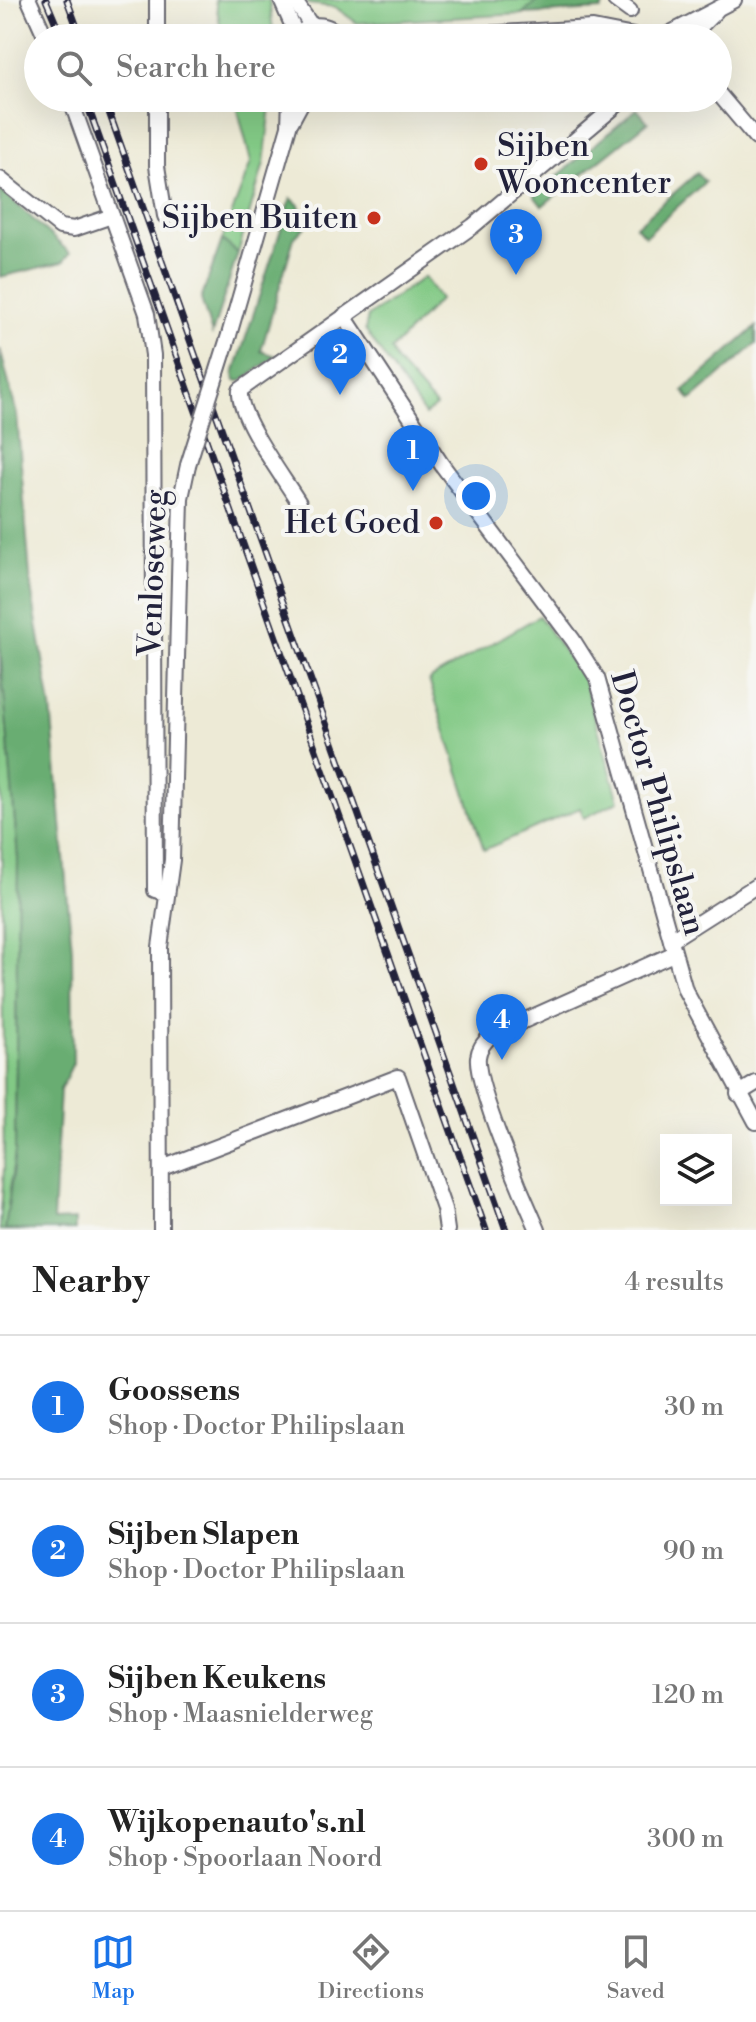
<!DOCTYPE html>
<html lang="en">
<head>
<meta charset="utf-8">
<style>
	body { margin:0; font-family:"Libre Bodoni",serif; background:#f6f6f6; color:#222 }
	.controls { position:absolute; right:24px; bottom:24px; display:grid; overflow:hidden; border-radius:0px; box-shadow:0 8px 32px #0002 }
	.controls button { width:72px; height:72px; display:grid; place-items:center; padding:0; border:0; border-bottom:2px solid #e0e0e0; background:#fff; color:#222; font:40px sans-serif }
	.you { position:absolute; left:476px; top:496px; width:28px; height:28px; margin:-20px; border:6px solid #fff; border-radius:50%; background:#1a73e8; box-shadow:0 0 0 12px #1a73e833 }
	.badge { display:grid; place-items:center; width:52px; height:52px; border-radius:50%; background:#1a73e8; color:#fff; font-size:26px; font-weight:700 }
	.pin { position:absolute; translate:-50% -66px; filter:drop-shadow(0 2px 4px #0008) }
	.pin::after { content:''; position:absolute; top:42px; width:28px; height:24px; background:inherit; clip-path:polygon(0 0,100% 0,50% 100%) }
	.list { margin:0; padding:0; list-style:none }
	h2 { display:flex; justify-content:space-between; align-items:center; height:104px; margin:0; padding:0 32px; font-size:34px }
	h2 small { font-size:26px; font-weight:400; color:#767676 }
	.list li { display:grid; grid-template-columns:52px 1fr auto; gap:24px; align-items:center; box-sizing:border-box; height:144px; padding:0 32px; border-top:2px solid #e0e0e0 }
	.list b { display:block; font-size:30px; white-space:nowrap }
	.list p { margin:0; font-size:26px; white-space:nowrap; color:#767676 }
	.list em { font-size:26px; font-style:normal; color:#767676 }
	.icon { flex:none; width:44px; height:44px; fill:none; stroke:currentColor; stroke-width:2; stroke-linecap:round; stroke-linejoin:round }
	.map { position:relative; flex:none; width:756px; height:1230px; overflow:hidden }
	.search { position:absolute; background:#fff; box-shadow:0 8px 32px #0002; left:24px; right:24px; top:24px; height:88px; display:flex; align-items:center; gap:20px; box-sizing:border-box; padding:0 28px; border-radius:44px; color:#767676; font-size:30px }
	.sheet { height:680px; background:#fff }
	nav { display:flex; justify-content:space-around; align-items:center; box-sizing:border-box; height:112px; border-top:2px solid #e0e0e0; background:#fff; font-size:22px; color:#767676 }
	nav a { display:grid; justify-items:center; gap:4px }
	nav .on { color:#1a73e8 }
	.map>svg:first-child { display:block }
</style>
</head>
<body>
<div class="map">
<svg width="756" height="1230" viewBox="0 0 756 1230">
	<rect width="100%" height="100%" fill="#f6f6f2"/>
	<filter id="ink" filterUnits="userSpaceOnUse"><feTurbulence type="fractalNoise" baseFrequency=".0125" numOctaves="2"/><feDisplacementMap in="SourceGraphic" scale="16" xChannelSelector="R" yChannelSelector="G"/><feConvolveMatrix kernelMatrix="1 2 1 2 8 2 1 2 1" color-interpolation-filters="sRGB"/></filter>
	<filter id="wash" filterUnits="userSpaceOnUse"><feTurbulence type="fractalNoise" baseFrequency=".006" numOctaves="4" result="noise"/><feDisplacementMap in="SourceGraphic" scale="32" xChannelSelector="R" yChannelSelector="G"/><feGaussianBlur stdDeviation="1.8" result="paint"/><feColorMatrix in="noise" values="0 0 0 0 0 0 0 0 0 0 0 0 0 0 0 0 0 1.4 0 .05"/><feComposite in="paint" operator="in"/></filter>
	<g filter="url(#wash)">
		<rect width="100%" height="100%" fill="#edead6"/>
		<g fill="#82c985" stroke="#527660" stroke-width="2">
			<polygon points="215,0 269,0 274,38 223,38"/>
			<polygon points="306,0 538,0 522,14 357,23 335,7 309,4"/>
			<polygon points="235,98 272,98 264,163 238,253 222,240 251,162"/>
			<polygon points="424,277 440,299 391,350 396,361 436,406 425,415 365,330 368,316"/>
			<polygon points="539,616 584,680 619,801 584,818 580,808 484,850 429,680"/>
			<polygon points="0,646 18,858 15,1152 5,1230 0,1230 4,1168"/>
		</g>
		<g fill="#69ad72" stroke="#466856" stroke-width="2">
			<polygon points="538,0 602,0 604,5 601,10 522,14"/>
			<polygon points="637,109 648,122 542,206 534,196"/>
			<polygon points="697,173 705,182 645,236 636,226"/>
			<polygon points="0,189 70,253 63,262 0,277"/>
			<polygon points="291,198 299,205 306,226 294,238 261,351 276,356 242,381 235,381 234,374"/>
			<polygon points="222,240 238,253 212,334 201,299"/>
			<polygon points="756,327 756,344 691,400 683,391"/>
			<polygon points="0,349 17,415 31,588 51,707 72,949 73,1063 60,1090 53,1221 75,1220 75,1230 5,1230 15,1152 18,858 0,646"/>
		</g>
	</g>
	<g filter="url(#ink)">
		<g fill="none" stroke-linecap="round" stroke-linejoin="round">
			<g stroke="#696871" stroke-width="18">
				<g id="minor">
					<polyline points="29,0 46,38"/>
					<polyline points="157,0 157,38"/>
					<polyline points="281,0 297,36"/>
					<polyline points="294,0 311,25"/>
					<polyline points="615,0 630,11"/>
					<path d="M296,38C308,21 328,21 341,38"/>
					<polyline points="366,38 386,38"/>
					<polyline points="406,38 593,28 644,38"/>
					<polyline points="661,38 734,0"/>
					<polyline points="689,38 716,11"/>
					<polyline points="718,93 756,138"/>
					<polyline points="70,98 147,314 153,355 155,890 166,893"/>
					<polyline points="157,98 157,166 165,216"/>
					<polyline points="291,122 304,98"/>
					<polyline points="0,179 60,227 74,229 112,216"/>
					<polyline points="344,316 442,465 573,640 597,678 685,990 756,1122"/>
					<polyline points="229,335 289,126 290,98"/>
					<path d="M299,503C284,478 237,416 240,390L473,226L625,98"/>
					<polyline points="671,940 756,886"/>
					<polyline points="738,1094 756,1083"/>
					<polyline points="162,1168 398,1077 444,1209 447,1230"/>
					<polyline points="161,1230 160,947 172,860 181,498 188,465"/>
					<path d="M538,1230C524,1199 475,1085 478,1057C479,1048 484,1043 490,1036L673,954"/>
				</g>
			</g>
			<use href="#minor" stroke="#fff" stroke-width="14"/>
			<g stroke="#22223b" stroke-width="7">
				<g id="rail">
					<polyline points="46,0 62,38"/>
					<polyline points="67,0 81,38"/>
					<polyline points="85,98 486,1230"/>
					<polyline points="104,98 506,1230"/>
				</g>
			</g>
			<use href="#rail" stroke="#f6f6f2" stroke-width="4" stroke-dasharray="12" stroke-linecap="butt"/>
			<g stroke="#696871" stroke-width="18" stroke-linecap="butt">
				<polyline id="minor-bridge" points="188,465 229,335"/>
			</g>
			<use href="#minor-bridge" stroke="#fff" stroke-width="14"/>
		</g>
	</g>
	<g fill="#c8321e" stroke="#f6f6f2" stroke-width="3">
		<circle cx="481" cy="164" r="8"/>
		<circle cx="374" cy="218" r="8"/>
		<circle cx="436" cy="523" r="8"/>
	</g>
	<g text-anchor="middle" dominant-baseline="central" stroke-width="8" stroke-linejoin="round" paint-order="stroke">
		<g font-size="32" fill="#22223b" stroke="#f6f6f2" text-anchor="end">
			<text x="497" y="146" text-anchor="start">Sijben<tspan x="497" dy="37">Wooncenter</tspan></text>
			<text x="358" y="218">Sijben Buiten</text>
			<text x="420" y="523">Het Goed</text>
		</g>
		<g font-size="32" fill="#22223b" stroke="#f6f6f2">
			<text transform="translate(153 573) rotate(-88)">Venloseweg</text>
			<text transform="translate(658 803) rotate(74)">Doctor Philipslaan</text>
		</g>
	</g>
</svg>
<div class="controls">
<button><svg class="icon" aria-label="layers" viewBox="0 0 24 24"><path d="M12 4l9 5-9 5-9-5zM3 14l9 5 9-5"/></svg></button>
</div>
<div class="you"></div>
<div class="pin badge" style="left:413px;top:491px">1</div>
<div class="pin badge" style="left:340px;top:395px">2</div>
<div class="pin badge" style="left:516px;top:275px">3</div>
<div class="pin badge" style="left:502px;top:1060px">4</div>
<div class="search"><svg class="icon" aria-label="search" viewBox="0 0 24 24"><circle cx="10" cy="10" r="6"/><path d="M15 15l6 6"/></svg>Search here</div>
</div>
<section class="sheet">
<h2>Nearby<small>4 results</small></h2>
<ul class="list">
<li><span class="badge">1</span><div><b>Goossens</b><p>Shop · Doctor Philipslaan</p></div><em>30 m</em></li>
<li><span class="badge">2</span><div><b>Sijben Slapen</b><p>Shop · Doctor Philipslaan</p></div><em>90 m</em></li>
<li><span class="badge">3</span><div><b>Sijben Keukens</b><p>Shop · Maasnielderweg</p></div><em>120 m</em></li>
<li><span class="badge">4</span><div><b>Wijkopenauto's.nl</b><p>Shop · Spoorlaan Noord</p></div><em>300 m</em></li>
</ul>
</section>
<nav>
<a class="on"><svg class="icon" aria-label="map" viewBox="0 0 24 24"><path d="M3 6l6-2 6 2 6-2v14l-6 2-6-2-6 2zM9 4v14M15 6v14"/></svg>Map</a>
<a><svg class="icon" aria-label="directions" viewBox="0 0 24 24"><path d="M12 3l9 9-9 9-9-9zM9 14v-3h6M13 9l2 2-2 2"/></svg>Directions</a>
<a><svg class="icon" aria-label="saved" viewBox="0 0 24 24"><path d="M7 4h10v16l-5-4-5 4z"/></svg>Saved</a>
</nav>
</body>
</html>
